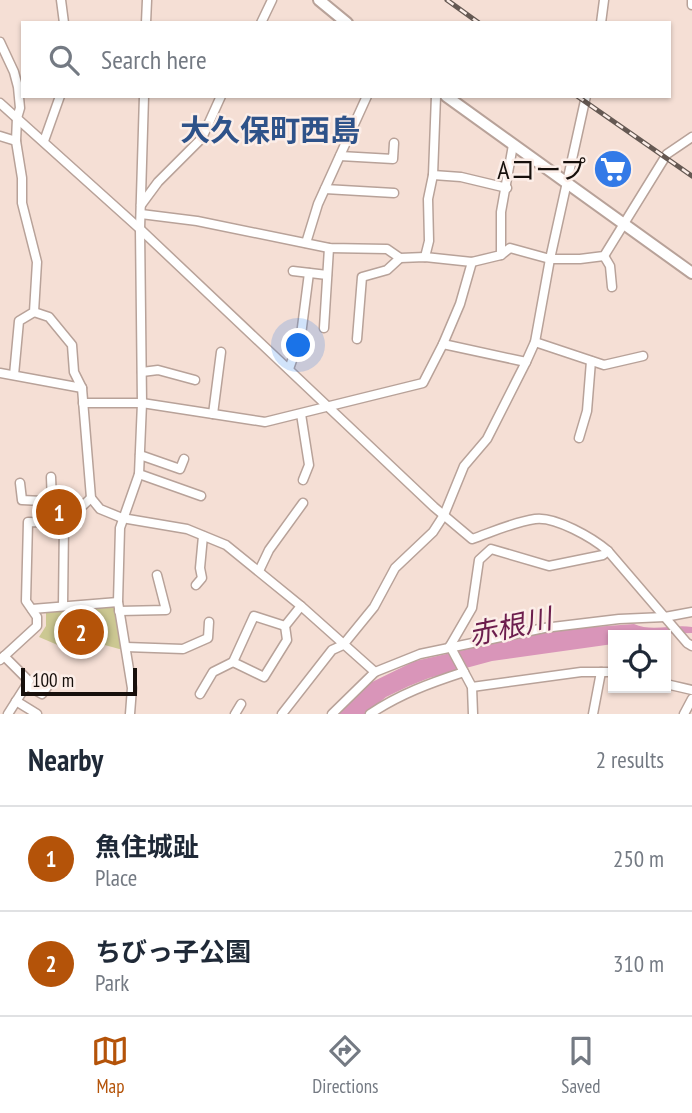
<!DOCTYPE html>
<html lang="en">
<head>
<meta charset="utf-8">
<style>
	body { margin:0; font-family:"PT Sans Narrow","Noto Sans JP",sans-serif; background:#f6f6f7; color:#1f2937 }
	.controls { position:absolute; right:21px; bottom:21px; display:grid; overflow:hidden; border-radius:0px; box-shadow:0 2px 5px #0004 }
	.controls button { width:63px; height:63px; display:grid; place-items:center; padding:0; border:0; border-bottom:2px solid #e0e1e3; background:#fff; color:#1f2937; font:35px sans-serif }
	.scale { position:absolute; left:21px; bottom:18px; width:116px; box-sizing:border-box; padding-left:7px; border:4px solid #17100c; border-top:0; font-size:19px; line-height:24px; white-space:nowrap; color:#17100c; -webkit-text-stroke:5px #fceee8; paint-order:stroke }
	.you { position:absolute; left:299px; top:346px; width:24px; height:24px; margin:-18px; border:5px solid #fff; border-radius:50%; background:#1a73e8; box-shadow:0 0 0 10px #1a73e833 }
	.badge { display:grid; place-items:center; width:46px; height:46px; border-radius:50%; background:#b45309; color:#fff; font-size:23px; font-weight:700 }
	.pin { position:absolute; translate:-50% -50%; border:4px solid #fff; box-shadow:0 2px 7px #0006 }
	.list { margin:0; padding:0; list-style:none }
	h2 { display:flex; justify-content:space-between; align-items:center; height:91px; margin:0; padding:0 28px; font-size:30px }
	h2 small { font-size:23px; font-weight:400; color:#747a83 }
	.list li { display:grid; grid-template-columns:46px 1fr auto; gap:21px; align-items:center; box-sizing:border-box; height:105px; padding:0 28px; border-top:2px solid #e0e1e3 }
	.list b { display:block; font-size:26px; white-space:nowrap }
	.list p { margin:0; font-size:23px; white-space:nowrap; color:#747a83 }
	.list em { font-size:23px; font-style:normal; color:#747a83 }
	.icon { flex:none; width:38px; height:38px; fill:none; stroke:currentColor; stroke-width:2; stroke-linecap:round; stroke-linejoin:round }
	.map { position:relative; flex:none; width:692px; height:714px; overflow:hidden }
	.search { position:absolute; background:#fff; box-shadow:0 2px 5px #0004; left:21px; right:21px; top:21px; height:77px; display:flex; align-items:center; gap:18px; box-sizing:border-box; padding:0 24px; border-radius:0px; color:#747a83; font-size:26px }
	.sheet { height:301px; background:#fff }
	nav { display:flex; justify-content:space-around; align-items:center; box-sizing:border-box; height:98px; border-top:2px solid #e0e1e3; background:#fff; font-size:19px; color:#747a83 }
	nav a { display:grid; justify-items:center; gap:4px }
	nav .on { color:#b45309 }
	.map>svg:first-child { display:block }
</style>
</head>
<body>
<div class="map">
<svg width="692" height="714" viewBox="0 0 692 714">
	<rect width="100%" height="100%" fill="#f5dfd5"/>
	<polygon fill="#ccc892" points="116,605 123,650 101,644 67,649 39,637 46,626 46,611"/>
	<path fill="#d995b9" d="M634,624C651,632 674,624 692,627V633L613,635V644L492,661L429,678L409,686L386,697L365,714H336L352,697L372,682L415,661L553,630Z"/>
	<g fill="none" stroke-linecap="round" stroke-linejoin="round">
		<g stroke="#b8a299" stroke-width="11">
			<g id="street">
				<polyline points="61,0 64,23"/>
				<polyline points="692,0 692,5"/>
				<polyline points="146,23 147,0"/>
				<polyline points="261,23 272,0"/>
				<polyline points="601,23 604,0"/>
				<polyline points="0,42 14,72 18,87 20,108 17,118 16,141 22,178 22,203 37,262 34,312 19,321 14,375"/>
				<path d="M0,103L140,229L434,507L472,539C492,532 514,522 535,519C555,516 593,538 608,551L687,643L692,646"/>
				<polyline points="0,136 16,141"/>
				<polyline points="44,141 60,96"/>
				<polyline points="340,156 393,159 394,143"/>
				<polyline points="433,175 461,177 507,188"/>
				<polyline points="325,189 394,193"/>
				<polyline points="141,205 158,182 202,138 221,96"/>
				<polyline points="141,214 197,221 329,248 387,249 400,258 425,257 472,262 501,255 510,248 550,259 580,259 604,256 667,154 692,137"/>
				<polyline points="306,243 318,204 367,96"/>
				<polyline points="501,255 501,212 513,145"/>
				<polyline points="604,256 610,266 612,287"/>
				<polyline points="425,257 429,241 428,199 433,175 436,96"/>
				<polyline points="293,271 327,275"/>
				<polyline points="34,312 49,317 72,345 74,372 82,388"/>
				<polyline points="324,328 329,248"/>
				<polyline points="357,339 362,277 387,270 400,258"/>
				<polyline points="535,342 604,365 643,356"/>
				<polyline points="443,344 460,304 472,262"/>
				<polyline points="289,369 301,335 309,273"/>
				<polyline points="142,372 158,370 195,380"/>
				<polyline points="0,373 82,388 91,498 100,509 122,518 187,529 226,545 301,606 375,672 420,654 544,628 619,619 665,617 692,612"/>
				<polyline points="83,403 142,403 265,422 423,383 443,344 526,362"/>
				<polyline points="213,414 221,352"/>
				<polyline points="301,414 309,465 303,480"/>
				<polyline points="579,438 587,411 591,361"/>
				<polyline points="140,455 180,469 184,459"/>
				<polyline points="139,474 201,496"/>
				<polyline points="51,477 52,502"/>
				<polyline points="20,483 22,500 63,502 74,512"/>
				<polyline points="259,571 269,550 303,503"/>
				<polyline points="196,585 202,578 200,568 203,536"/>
				<polyline points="63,605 64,523"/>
				<polyline points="32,609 118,602"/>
				<polyline points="119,611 166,610 157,575"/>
				<polyline points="450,646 472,608 479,560 491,549 549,566 603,555 608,551"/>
				<polyline points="450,646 472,687 473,714"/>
				<polyline points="126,647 183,649 208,638 209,622"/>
				<polyline points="4,656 29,681 8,714"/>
				<polyline points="0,660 37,626 37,617 26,601 28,522 64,523 91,498"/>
				<polyline points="233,662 254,616 285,626"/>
				<polyline points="666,684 692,690"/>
				<polyline points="26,685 42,694 53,679"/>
				<polyline points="472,687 581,672 613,672"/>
				<polyline points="200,694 213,672 233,662 264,677 287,640 285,626 301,606"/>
				<polyline points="16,701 37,714"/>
				<polyline points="130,714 132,688 118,602 120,528 139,474 142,403 140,229 144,96"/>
				<polyline points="235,714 241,704"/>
				<polyline points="282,714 332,650 343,645 374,607 395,568 433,532 444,515 464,466 487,439 526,362 535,342 550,259 586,96"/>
				<polyline points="332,714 375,672"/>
				<path d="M370,714C400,694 430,683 464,672"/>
				<polyline points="593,714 601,672"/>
				<polyline points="684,714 692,699"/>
			</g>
		</g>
		<g stroke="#b8a299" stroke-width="14">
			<g id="secondary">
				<polyline points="319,0 347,23"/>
				<polyline points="446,96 692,273"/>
			</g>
		</g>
		<use href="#street" stroke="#fff" stroke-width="8"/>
		<use href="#secondary" stroke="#fff" stroke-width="10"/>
		<g stroke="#655953" stroke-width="5">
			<g id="rail">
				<polyline points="447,0 479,23"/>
				<polyline points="577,96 692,176"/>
			</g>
		</g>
		<use href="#rail" stroke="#fceee8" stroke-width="2.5" stroke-dasharray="8" stroke-linecap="butt"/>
	</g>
	<defs>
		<g id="supermarket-disc" transform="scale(2.0125)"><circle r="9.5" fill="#337ae7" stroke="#fceee8"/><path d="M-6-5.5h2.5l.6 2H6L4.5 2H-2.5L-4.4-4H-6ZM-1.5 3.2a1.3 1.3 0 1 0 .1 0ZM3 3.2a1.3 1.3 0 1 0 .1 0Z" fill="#fff"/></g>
	</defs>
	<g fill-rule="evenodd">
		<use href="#supermarket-disc" x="613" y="169"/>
	</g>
	<g text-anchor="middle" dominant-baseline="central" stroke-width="5" stroke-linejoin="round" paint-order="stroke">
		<g font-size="26" fill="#17100c" stroke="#fceee8" text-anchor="end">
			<text x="586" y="169">Aコープ</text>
		</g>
		<g font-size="28" font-style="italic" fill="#6c1d4d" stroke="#fceee8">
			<text transform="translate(510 626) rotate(-12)">赤根川</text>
		</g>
		<g font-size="30" font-weight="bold" fill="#2e5289" stroke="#fceee8">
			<text x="270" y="129">大久保町西島</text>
		</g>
	</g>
</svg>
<div class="controls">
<button><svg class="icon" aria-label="locate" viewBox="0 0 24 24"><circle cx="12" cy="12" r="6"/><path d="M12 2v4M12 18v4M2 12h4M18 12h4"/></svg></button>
</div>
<div class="scale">100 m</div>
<div class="you"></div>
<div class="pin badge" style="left:59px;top:512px">1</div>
<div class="pin badge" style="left:81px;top:632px">2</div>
<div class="search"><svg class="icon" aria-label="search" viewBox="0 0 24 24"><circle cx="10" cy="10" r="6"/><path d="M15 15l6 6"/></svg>Search here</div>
</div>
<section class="sheet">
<h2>Nearby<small>2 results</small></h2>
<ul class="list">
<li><span class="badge">1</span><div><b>魚住城趾</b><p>Place</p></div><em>250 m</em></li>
<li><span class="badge">2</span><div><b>ちびっ子公園</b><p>Park</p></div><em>310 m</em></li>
</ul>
</section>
<nav>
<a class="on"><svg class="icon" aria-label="map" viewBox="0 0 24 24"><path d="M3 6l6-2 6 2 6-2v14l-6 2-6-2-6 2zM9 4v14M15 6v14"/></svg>Map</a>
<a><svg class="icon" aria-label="directions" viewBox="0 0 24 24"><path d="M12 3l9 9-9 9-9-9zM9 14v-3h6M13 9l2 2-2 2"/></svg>Directions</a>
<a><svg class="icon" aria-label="saved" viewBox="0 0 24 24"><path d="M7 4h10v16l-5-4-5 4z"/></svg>Saved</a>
</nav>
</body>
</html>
